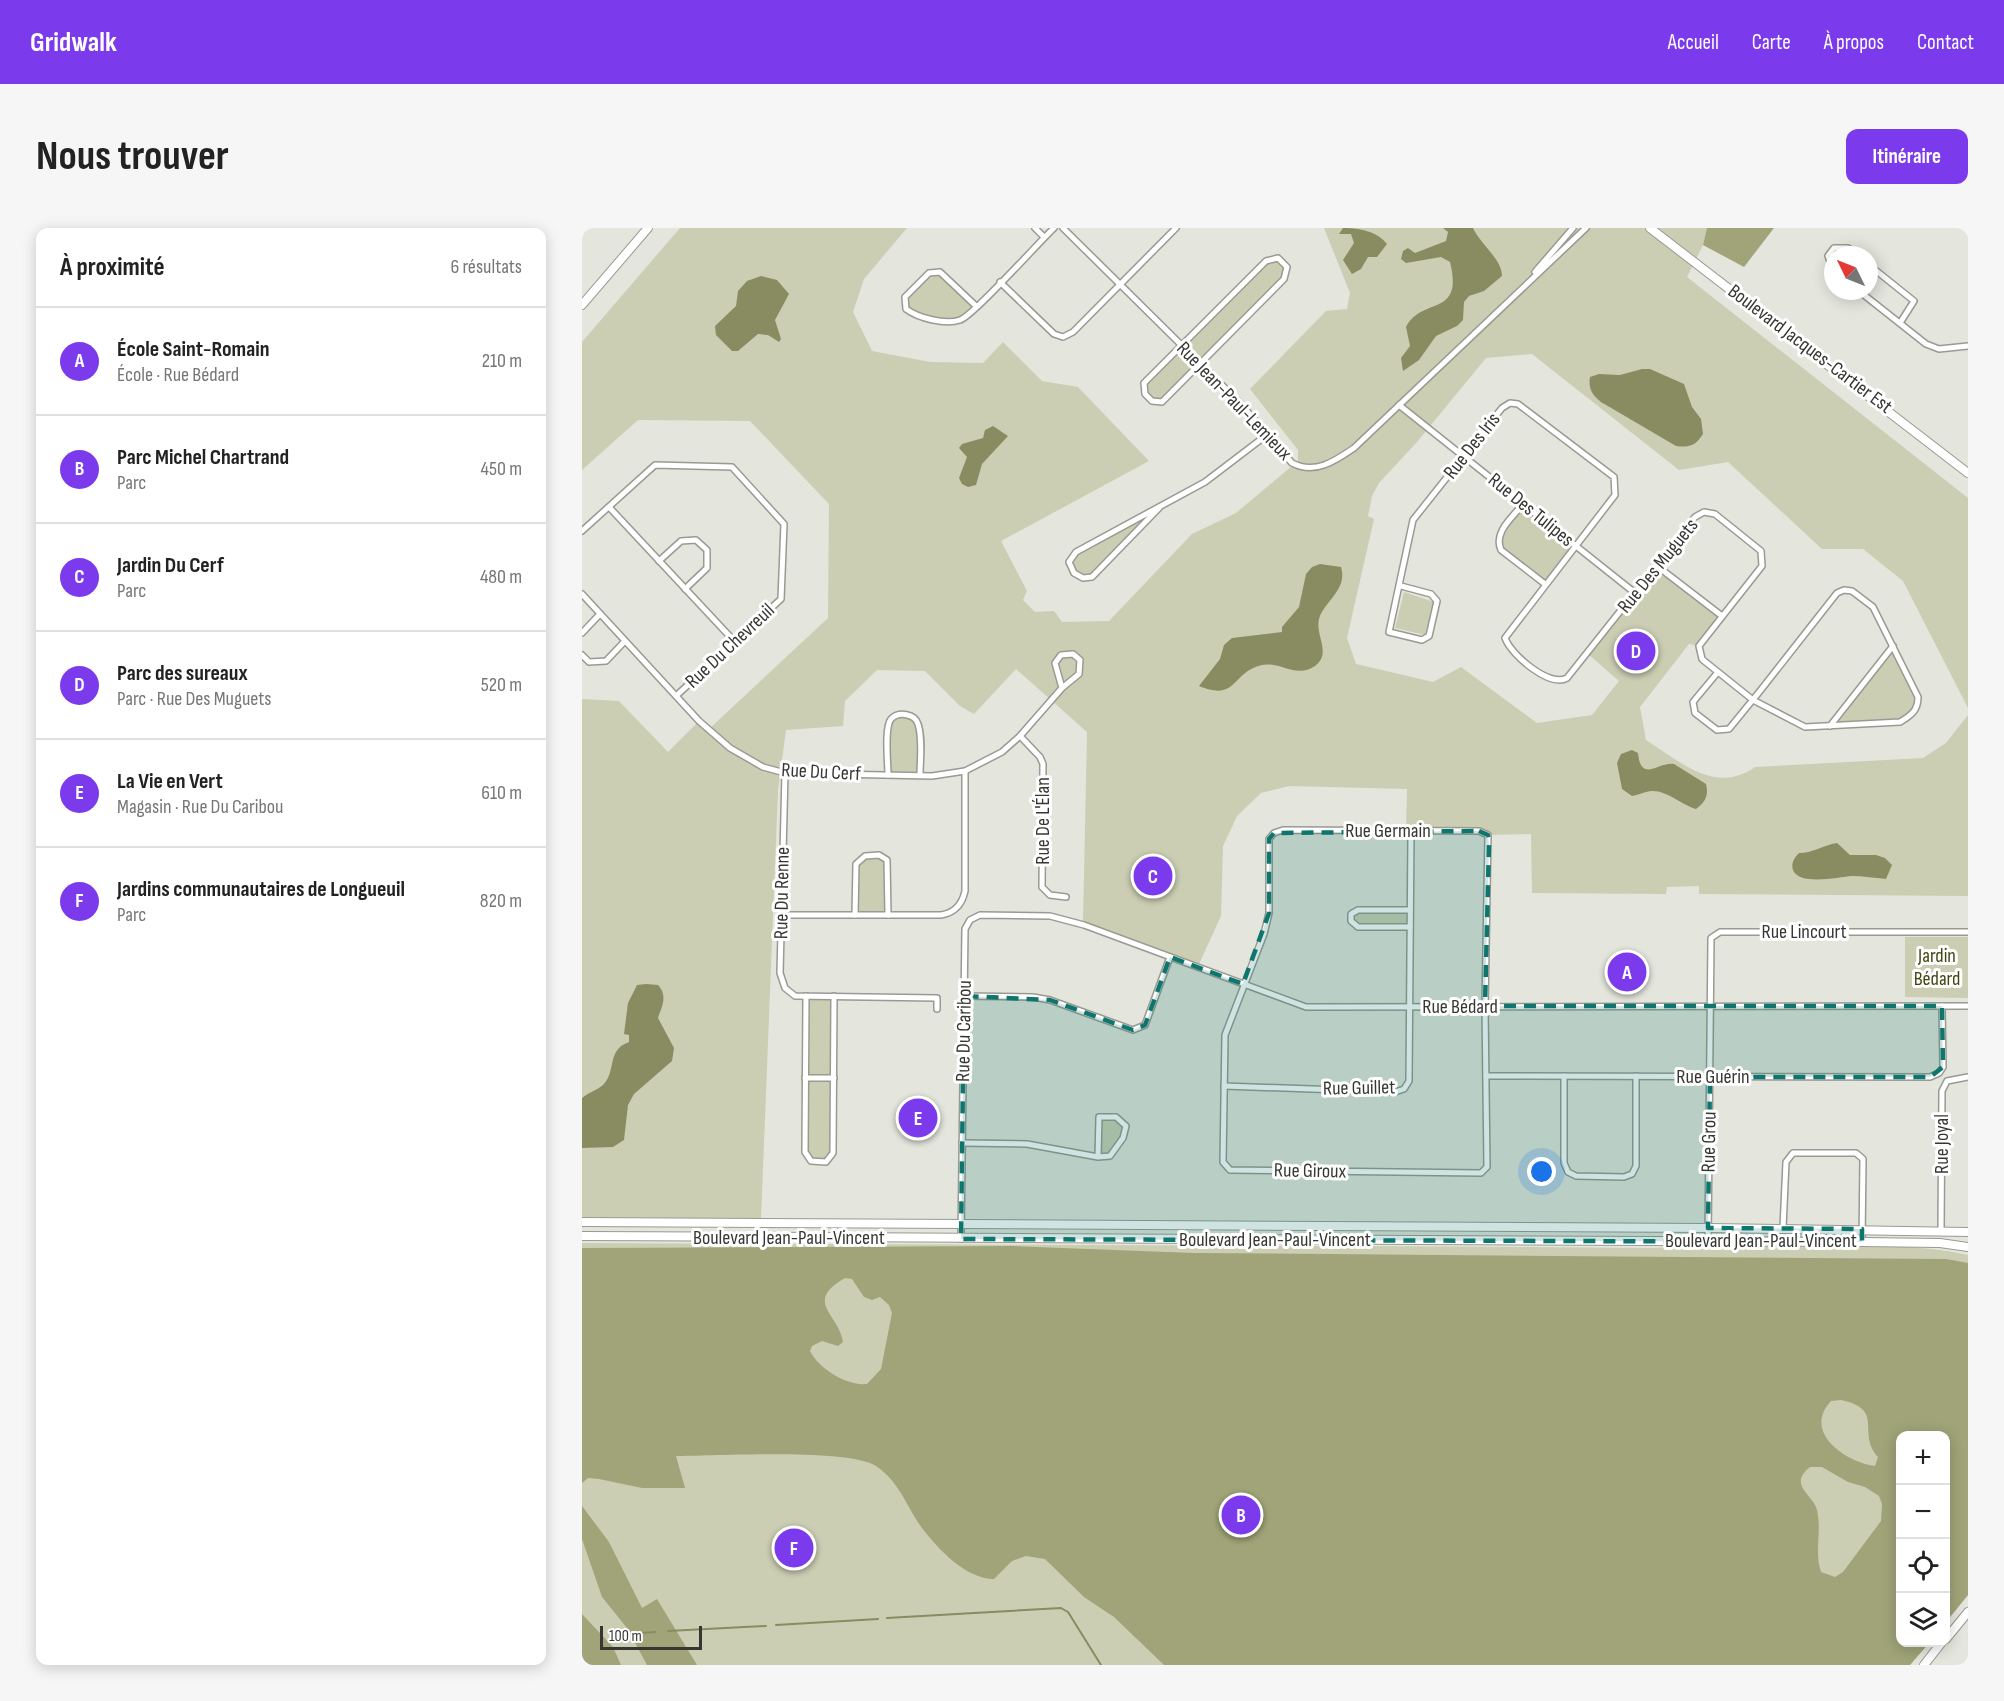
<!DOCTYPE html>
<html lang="fr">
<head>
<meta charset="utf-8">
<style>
	body { margin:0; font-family:"Sofia Sans Condensed",sans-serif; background:#f6f6f6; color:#222 }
	.controls { position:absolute; right:18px; bottom:18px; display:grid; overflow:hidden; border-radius:12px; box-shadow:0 3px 15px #0003 }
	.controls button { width:54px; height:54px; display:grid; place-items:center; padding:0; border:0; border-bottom:2px solid #e0e0e0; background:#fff; color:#222; font:30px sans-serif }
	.compass { position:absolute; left:1242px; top:18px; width:54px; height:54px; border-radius:50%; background:#fff; box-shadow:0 3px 15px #0003; rotate:313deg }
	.scale { position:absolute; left:18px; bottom:15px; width:102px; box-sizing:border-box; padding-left:6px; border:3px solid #363633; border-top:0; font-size:16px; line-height:21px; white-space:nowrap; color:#363633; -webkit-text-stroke:4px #fff; paint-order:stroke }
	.you { position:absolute; left:960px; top:944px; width:21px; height:21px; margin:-15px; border:4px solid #fff; border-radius:50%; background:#1a73e8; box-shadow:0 0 0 9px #1a73e833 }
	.badge { display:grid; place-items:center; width:39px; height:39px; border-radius:50%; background:#7c3aed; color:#fff; font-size:20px; font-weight:700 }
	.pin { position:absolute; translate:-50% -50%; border:3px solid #fff; box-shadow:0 2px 6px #0006 }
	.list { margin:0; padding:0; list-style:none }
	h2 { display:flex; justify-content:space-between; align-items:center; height:78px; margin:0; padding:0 24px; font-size:26px }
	h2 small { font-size:20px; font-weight:400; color:#767676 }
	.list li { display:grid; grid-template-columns:39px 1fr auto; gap:18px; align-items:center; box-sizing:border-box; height:108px; padding:0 24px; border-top:2px solid #e0e0e0 }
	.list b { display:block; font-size:22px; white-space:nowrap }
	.list p { margin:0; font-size:20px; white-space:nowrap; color:#767676 }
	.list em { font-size:20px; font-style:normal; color:#767676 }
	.icon { flex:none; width:33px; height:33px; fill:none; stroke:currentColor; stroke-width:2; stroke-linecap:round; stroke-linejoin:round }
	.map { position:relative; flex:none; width:1386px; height:1437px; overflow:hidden; border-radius:12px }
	header { display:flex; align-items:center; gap:36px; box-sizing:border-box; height:84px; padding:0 30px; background:#7c3aed; color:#fff }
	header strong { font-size:28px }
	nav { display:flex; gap:33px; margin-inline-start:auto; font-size:21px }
	.intro { display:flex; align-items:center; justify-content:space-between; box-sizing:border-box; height:144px; padding:0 36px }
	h1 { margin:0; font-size:42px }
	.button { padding:15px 27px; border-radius:12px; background:#7c3aed; color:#fff; font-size:21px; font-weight:700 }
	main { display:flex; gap:36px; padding:0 36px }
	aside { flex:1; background:#fff; border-radius:12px; box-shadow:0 3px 15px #0003 }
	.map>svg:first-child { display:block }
</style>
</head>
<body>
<header>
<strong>Gridwalk</strong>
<nav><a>Accueil</a><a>Carte</a><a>À propos</a><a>Contact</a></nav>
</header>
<div class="intro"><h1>Nous trouver</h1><a class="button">Itinéraire</a></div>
<main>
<aside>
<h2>À proximité<small>6 résultats</small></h2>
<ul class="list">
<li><span class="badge">A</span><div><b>École Saint-Romain</b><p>École · Rue Bédard</p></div><em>210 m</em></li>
<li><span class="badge">B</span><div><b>Parc Michel Chartrand</b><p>Parc</p></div><em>450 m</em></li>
<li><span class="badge">C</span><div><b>Jardin Du Cerf</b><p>Parc</p></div><em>480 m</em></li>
<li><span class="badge">D</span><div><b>Parc des sureaux</b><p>Parc · Rue Des Muguets</p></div><em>520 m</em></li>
<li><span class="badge">E</span><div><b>La Vie en Vert</b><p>Magasin · Rue Du Caribou</p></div><em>610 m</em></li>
<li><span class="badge">F</span><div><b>Jardins communautaires de Longueuil</b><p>Parc</p></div><em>820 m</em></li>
</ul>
</aside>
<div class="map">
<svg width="1386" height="1437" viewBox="0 0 1386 1437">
	<rect width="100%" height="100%" fill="#e4e5dc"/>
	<g fill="#cbceb3">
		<path d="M98,0H325L282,51L271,84L290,123L348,134L401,135L421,114L460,153L496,159L567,233L419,313L445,363L441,372L453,384L472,383L480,394L527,393L610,306L654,285L716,233V222L668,161L744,83L765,81L768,65L742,0H1125L1121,17L1105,49L1386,270V480L1321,353L1281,321H1240L1146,234L1097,242L950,126L904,130L835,214L797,255L790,268L786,288L792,291L765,410L774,436L851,454L879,439L955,495L1010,487L1037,453L1005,425L1075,338L1140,388L1117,418L1107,416L1058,479L1064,512C1099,534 1133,567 1173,539L1341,530L1364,515L1386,487V668L1117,666V658L1085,659L1084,666L950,665L949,606L906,607L897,603H824L825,561L707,558L679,565L655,588L641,618L639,688L617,736L501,694L505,504L434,441L392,486L378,478L343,443L295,442L263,473L261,498L204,502L196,562L179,991L0,989V471L37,473L86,524L117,493L127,501L246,390L247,276L168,193L56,192L0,242V114Z"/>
		<polygon points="696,30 705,39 702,51 580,174 570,173 563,166 562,155 684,33"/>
		<path d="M358,44L394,78C390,82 385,89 380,92C368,98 334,88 324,81L323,69L347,45Z"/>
		<polygon points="941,276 993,317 963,356 919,322 916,307"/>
		<polygon points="577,280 510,349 501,350 492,345 487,334 494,324"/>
		<polygon points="822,364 852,374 843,407 813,400"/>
		<polygon points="1311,418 1336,469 1336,479 1318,494 1248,498"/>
		<path d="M316,487L335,493L338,547H306C306,528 299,498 316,487Z"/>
		<polygon points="297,627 305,632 306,687 273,687 274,636 283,628"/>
		<polygon points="776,682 828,682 828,699 776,699 769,693 769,686"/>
		<polygon points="1323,709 1386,709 1386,770 1323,769"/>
		<polygon points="224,768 252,768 251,925 244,934 229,933 223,924"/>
		<polygon points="517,889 534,889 544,898 541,910 528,928 516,929"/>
		<path d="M0,1015C357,1017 714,1017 1071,1020C1125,1016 1178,1018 1231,1018C1282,1018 1336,1016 1386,1027V1367L1364,1394V1208H1318V1414L1347,1415L1328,1437H0Z"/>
	</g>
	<g fill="#a0a478" fill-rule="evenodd">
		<polygon points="1125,0 1192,0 1162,39 1121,17"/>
		<path d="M430,1018L612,1025L1364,1031L1386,1035V1367L1364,1394V1208H1318V1414L1347,1415L1328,1437H582L532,1389L502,1369L463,1331L444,1328L430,1333L412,1351C384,1351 356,1321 340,1300C324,1278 318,1254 294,1238C267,1220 132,1228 94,1228L103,1260H60L17,1251L6,1250L0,1255V1020ZM263,1050L270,1051L282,1069L290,1072L298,1069L307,1077L310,1085L299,1141L285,1156C265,1158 237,1141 228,1123L230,1118L240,1113L256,1118L261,1114C257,1086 221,1074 263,1050ZM1259,1172C1304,1182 1274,1204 1296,1229L1293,1238C1263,1234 1220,1204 1249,1173ZM1228,1239H1240L1266,1254L1283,1259L1297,1268L1300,1276L1299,1293L1261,1344L1253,1349L1239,1344C1232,1324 1240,1303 1235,1282C1232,1267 1205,1257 1228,1239Z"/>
		<polygon points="0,1278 27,1314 60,1380 75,1371 115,1437 65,1437 45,1400 20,1369 0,1311"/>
		<polygon points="0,1386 31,1419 39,1437 0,1437"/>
	</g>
	<g fill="#898c61">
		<path d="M761,0C777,0 795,3 805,16L795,29H786L779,41L770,46L761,32L772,15L769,6H757Z"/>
		<path d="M861,0H891C898,16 920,31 920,48L902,63L887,68L882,74L881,92L875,98L854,108L837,132L821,143L819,130L828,118L824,99C840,68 882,90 868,34L859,29L824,35L819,31L821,23L826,20L833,25L864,13L866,4Z"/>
		<polygon points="179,48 195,52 207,66 193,92 199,111 197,114 186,107 176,106 156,123 150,123 134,107 133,98 154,78 156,63 165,53"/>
		<path d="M1060,141H1068L1102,156L1110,179L1119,191L1121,206C1114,217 1108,220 1094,218L1019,174C1010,167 1006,160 1008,149L1017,146L1038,147Z"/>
		<polygon points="411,198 426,208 400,236 394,257 386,259 380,256 377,250 385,229 377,220 380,216 401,210 403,202"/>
		<path d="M738,336L759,339C766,362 743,372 737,391C733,407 750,426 733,438C714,451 698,433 680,437C649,444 656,474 617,458L638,431L642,417L650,410L700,404V399L717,379L724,346L730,339Z"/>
		<path d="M1050,522L1056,525C1059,556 1077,533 1092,536L1124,556C1127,568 1123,574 1114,581C1098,576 1085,562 1069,563C1062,564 1056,567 1050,568L1040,561L1035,535L1039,526Z"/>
		<path d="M1255,615L1268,627H1294L1303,630L1310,637L1304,651C1293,650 1281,648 1270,648C1257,649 1217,658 1211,642C1209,635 1212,630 1217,625C1232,625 1241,617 1255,615Z"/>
		<path d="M64,756L76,757C86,768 80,778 76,790L92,820L90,833L52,866L46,877L42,912L31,919L0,920V870C6,865 15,862 21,857C35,843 24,822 47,814V807L42,806L46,775L55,757Z"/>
	</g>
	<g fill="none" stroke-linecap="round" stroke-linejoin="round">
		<g stroke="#898c61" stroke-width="2">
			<polyline points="305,1390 479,1380 486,1384 519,1437"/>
			<polyline points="194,1397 296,1391"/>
			<polyline points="86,1403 184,1398"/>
			<polyline points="47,1406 73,1404"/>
		</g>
		<g stroke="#999a92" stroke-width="8">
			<g id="street">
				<polyline points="453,0 462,9"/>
				<path d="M481,0L656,173L710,235C733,247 753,233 772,220L1004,0"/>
				<polygon points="696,30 705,39 702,51 580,174 570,173 563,166 562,155 684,33"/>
				<polyline points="1287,37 1332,73 1318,95"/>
				<polyline points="1251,42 1246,28 1252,20 1266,20 1275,27"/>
				<polyline points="953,44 991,0"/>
				<polyline points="418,54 472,106 481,109 491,104 594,0"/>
				<polyline points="1277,63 1344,116 1357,121 1386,118"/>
				<path d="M394,78L358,44L347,45L323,69L324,81C336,90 363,97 378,92C390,89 457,14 472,0"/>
				<polyline points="817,177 1053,365"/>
				<path d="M941,276C931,289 911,304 919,322L963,356"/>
				<polyline points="27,279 153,414"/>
				<polyline points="577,280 510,349 501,350 492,345 487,334 494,324 623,254 686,206"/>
				<polyline points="0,303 73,237 150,239 202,296 199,371 94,468"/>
				<polyline points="77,333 99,313 114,312 125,322 125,340 103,361"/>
				<polyline points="1075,338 1140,388"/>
				<path d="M819,358L849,366L855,373L847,408L840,412L807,404L831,292L920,180L928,175L936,176L1032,249L1033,267L923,410C929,427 968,460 985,450L1113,289L1122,284L1133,286L1179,323L1180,338L1117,418L1120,431L1121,432L1171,472L1223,499L1318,494C1330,487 1336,482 1336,469L1291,379L1270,363L1262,362L1255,365L1178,463L1147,501L1135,502L1113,485L1111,474L1136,444"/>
				<polyline points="0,366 117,493 148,520 181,539 203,545 350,548 383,543 420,524 438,508 480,460 497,446 498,432 491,426 479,427 473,435 480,460"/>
				<polyline points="0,405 18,386"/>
				<polyline points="0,427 7,434 24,433 43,413"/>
				<polyline points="1248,498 1311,418"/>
				<polyline points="438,508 458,529 461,536 460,659 468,667 484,669"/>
				<polyline points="203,545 198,745 203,760 213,768 355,770 355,781"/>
				<path d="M306,547C306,535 302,500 309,491C317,483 333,486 336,496C341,511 338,532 338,547"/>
				<polygon points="701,602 897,603 906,607 903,778 905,939 899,945 648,942 641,934 643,807 682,706 687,685 687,611 692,605"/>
				<path d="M200,687H359C372,685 380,677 383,663V543"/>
				<polyline points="273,687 274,636 283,628 297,627 305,632 306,687"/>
				<polyline points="828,699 776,699 769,693 769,686 776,682 828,682"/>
				<polyline points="224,768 223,924 229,933 244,934 251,925 252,768"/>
				<polyline points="382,768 451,769 468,772 551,802 563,797 588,729"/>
				<polyline points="904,848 1348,849 1357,845 1361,839 1360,778"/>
				<polyline points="982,848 982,935 986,944 994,948 1042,949 1050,946 1054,938 1054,848"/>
				<polyline points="223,850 252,850"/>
				<polyline points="642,858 813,864 822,861 827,853 829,603"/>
				<polyline points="380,915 445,916 516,929 528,928 541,910 544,898 534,889 517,889 516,929"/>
				<polyline points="1201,1000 1204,934 1211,925 1274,925 1281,931 1280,1014"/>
				<polyline points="1359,1002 1360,863 1365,853 1386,849"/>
				<polyline points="379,1011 383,701 388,692 398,687 468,688 502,697 724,779 1386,778"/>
				<polyline points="1126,1013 1129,710 1138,704 1386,704"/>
			</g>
		</g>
		<g stroke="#999a92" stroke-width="10">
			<g id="secondary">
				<polyline points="1068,0 1386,245"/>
				<polyline points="0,77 66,0"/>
				<polyline points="0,994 1126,1000 1386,1004"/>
				<polyline points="0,1008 1280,1014 1358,1015 1386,1019"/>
				<polyline points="1364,1411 1386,1384"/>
				<polyline points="1342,1437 1360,1414"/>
			</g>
		</g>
		<use href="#street" stroke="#fff" stroke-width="5"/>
		<use href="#secondary" stroke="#fff" stroke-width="8"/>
	</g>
	<path fill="#0f766e" fill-opacity="0.2" stroke="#0f766e" stroke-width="4.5" stroke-dasharray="12 8" stroke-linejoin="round" d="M897,603L906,607L907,616L903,778H1360L1361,839L1348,849H1128L1126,1000L1280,1001V1014L379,1011L382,768L468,772L551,802L563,797L588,729L661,756L687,685V611L692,605Z"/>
	<g text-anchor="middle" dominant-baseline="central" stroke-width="6" stroke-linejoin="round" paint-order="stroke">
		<g font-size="20" fill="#363633" stroke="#fff">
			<text transform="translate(1228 121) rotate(37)">Boulevard Jacques-Cartier Est</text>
			<text transform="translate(652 173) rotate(46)">Rue Jean-Paul-Lemieux</text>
			<text transform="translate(890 218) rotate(-52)">Rue Des Iris</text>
			<text transform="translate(949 282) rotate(39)">Rue Des Tulipes</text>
			<text transform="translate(1076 338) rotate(-51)">Rue Des Muguets</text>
			<text transform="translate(148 418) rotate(-43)">Rue Du Chevreuil</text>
			<text transform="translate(239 544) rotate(3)">Rue Du Cerf</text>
			<text transform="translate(461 593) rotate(-90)">Rue De L'Élan</text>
			<text x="806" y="603">Rue Germain</text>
			<text transform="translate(200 665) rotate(-89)">Rue Du Renne</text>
			<text x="1222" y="704">Rue Lincourt</text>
			<text x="878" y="779">Rue Bédard</text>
			<text transform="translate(382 803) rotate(-89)">Rue Du Caribou</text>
			<text x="1131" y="849">Rue Guérin</text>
			<text transform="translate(777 860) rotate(-1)">Rue Guillet</text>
			<text transform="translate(1127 914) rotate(-89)">Rue Grou</text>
			<text transform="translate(1360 916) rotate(-90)">Rue Joyal</text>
			<text transform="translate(728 943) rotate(1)">Rue Giroux</text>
			<text x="207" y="1010">Boulevard Jean-Paul-Vincent</text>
			<text x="693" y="1012">Boulevard Jean-Paul-Vincent</text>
			<text x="1179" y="1013">Boulevard Jean-Paul-Vincent</text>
		</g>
		<g font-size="20" fill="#434510" stroke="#fff">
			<text x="1355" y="728">Jardin<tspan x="1355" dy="23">Bédard</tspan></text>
		</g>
	</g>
</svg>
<div class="controls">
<button>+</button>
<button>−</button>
<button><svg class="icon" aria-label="locate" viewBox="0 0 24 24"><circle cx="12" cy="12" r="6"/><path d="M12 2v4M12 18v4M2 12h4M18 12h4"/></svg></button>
<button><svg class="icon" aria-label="layers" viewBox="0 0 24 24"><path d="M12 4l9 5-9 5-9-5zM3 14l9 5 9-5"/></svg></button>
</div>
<svg class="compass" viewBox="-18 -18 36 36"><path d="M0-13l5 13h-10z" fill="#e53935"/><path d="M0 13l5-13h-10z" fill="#767676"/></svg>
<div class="scale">100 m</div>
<div class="you"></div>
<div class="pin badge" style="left:1045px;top:744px">A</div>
<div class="pin badge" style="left:659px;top:1287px">B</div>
<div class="pin badge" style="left:571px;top:648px">C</div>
<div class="pin badge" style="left:1054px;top:423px">D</div>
<div class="pin badge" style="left:336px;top:890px">E</div>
<div class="pin badge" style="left:212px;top:1320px">F</div>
</div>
</main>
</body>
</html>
